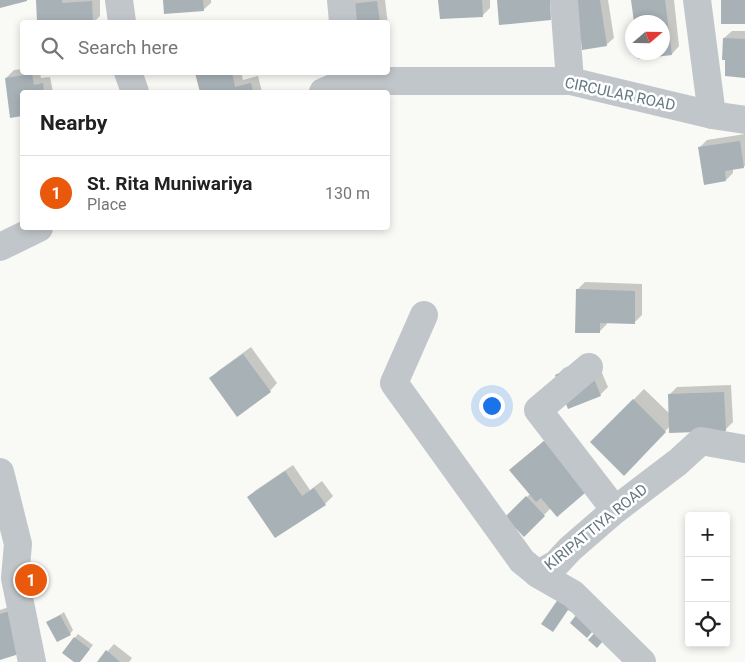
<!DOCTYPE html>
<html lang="en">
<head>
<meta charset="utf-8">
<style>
	body { margin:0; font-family:Roboto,sans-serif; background:#f2f2f2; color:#222 }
	.controls { position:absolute; right:15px; bottom:15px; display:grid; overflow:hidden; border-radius:5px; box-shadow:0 2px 8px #0003 }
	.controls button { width:45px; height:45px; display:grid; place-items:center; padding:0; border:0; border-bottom:1px solid #e0e0e0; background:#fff; color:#222; font:25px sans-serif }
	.compass { position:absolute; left:625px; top:15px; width:45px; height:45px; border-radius:50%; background:#fff; box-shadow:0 2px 8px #0003; rotate:70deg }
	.you { position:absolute; left:491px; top:405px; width:18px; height:18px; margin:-12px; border:4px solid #fff; border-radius:50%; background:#1a73e8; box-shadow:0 0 0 8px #1a73e833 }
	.badge { display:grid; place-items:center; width:32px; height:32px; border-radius:50%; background:#ea580c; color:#fff; font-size:16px; font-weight:700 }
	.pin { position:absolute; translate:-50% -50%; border:2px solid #fff; box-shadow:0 1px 5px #0006 }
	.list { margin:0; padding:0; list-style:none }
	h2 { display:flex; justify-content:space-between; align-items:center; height:65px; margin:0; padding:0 20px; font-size:21px }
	h2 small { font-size:16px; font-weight:400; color:#767676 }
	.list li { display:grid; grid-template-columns:32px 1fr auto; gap:15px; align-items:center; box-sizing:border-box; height:75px; padding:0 20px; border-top:1px solid #e0e0e0 }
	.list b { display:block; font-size:19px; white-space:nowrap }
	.list p { margin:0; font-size:16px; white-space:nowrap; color:#767676 }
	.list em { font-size:16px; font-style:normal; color:#767676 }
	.icon { flex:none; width:28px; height:28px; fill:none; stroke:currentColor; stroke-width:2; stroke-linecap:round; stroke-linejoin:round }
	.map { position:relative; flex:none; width:745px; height:662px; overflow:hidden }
	.search { position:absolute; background:#fff; box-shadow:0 2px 8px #0003; left:20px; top:20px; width:370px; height:55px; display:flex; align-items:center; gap:12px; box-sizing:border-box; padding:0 18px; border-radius:5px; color:#767676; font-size:19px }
	.panel { position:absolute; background:#fff; box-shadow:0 2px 8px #0003; left:20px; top:90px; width:370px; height:140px; border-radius:5px }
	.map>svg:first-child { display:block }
</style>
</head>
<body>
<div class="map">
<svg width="745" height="662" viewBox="0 0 745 662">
	<rect width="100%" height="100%" fill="#f9f9f6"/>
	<g fill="#0003">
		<polygon points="37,0 100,0 100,16 94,22 38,22"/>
		<polygon points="164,0 211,0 211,3 203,10"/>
		<polygon points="355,0 385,0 389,33 388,34 388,22 353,22 351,4"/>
		<polygon points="440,0 490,0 490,8 483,15"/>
		<polygon points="577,0 608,0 614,38 606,45"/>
		<polygon points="633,0 674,0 679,46 672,54 662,52 662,22 635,22"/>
		<polygon points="732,31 745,31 745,76 724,38"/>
		<polygon points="22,69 22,72 40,72 41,78 50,77 53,92 22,92 22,115 11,117 6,78 14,70"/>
		<polygon points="198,72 241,72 243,80 258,76 262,92 201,92"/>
		<polygon points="745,134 745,166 733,169 733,173 726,180 699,148 707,140"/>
		<polygon points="585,282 642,284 642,315 634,323 607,322 607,324 599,332 577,290"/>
		<polygon points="251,347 277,383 270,391 211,379 218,371"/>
		<polygon points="583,360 599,366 608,387 600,395 569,408 556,376 564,368"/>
		<polygon points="731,385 733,422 725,430 670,426 624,474 592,442 644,389 670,414 669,395 677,387"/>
		<polygon points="555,431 595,481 551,508 524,535 507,517 530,494 511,470"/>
		<polygon points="293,465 310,490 322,481 333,496 325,504 248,497 256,490"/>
		<polygon points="18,604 0,659 0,610"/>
		<polygon points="64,612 73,630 70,634 48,623"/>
		<polygon points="78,634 93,645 81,660 76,662 63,652"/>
		<polygon points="114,644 132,658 129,662 98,662"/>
	</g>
	<g fill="#a7b1b6">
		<polygon points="0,0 27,0 27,1 0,8"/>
		<polygon points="36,0 62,0 62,3 92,1 93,22 37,22"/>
		<polygon points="163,0 203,0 204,11 164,14"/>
		<polygon points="438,0 482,0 483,17 440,19"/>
		<polygon points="497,0 550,0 551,20 499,25"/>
		<polygon points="576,0 600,0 607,46 582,50 581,40 574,42"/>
		<polygon points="631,0 665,0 672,55 638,59 637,52 662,52 662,22 634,22"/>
		<rect x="721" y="0" width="24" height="24"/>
		<polygon points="377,1 380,22 352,22 350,4"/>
		<polygon points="723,38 745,39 745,78 725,76 725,60 722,60"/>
		<polygon points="225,72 232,72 235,87 251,83 253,92 200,92 195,73"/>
		<polygon points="32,74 34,85 43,83 44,92 22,92 22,116 10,118 5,78"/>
		<polygon points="740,141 744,168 725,171 726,181 704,185 698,147"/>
		<polygon points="576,289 635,291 635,324 600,323 600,333 575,333"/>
		<polygon points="243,354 271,392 237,417 209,378"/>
		<polygon points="576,366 591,372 601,396 568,409 555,375"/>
		<polygon points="724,392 726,431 669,433 668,394"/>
		<polygon points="633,399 666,432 624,476 590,442"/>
		<polygon points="544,441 585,493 557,517 541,498 536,502 509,470"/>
		<polygon points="285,471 302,496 314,488 326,505 275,538 247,497"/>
		<polygon points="526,496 545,516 524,537 505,517"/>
		<polygon points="561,595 575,614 568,610 553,632 541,624"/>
		<polygon points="580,610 598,625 587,638 570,623"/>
		<polygon points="10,611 18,635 13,637 19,654 0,660 0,614"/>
		<polygon points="60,615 71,635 57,642 46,622"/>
		<polygon points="600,627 608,635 597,648 588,640"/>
		<polygon points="74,637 90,649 80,662 74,662 62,653"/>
		<polygon points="106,650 120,662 97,662"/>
	</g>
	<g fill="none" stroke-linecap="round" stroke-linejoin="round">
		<g stroke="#c0c6c9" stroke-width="28">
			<polyline points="119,0 122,22"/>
			<polyline points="341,0 343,22"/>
			<polyline points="564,0 570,81"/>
			<polyline points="697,0 712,115"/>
			<polyline points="128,72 135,92"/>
			<polyline points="323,92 348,81 570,81 712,115 745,120"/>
			<polyline points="0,247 39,228"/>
			<polyline points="424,315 394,383 522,561 538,574"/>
			<polyline points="589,367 538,410 615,510"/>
			<polyline points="0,472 18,544 15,578 32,662"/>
			<polyline points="642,662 573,594 538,574 556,564 570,549 615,510 678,462 701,441 745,449"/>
		</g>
	</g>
	<g text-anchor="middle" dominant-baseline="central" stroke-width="5" stroke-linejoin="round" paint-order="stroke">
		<g font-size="15" fill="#647881" stroke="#fff">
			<text transform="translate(620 94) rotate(12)">CIRCULAR ROAD</text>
			<text transform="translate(596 527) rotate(-39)">KIRIPATTIYA ROAD</text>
		</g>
	</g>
</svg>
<div class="controls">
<button>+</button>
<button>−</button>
<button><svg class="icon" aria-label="locate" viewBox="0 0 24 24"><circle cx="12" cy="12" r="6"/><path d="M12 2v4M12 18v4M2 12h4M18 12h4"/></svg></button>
</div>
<svg class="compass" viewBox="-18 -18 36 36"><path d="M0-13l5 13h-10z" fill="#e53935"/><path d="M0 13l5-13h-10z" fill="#767676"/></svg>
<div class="you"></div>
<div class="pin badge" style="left:31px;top:580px">1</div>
<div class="search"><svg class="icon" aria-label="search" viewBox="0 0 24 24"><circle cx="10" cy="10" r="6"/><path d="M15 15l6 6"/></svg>Search here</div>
<section class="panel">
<h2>Nearby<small></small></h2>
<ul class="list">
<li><span class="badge">1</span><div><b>St. Rita Muniwariya</b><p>Place</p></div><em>130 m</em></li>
</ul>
</section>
</div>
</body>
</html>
